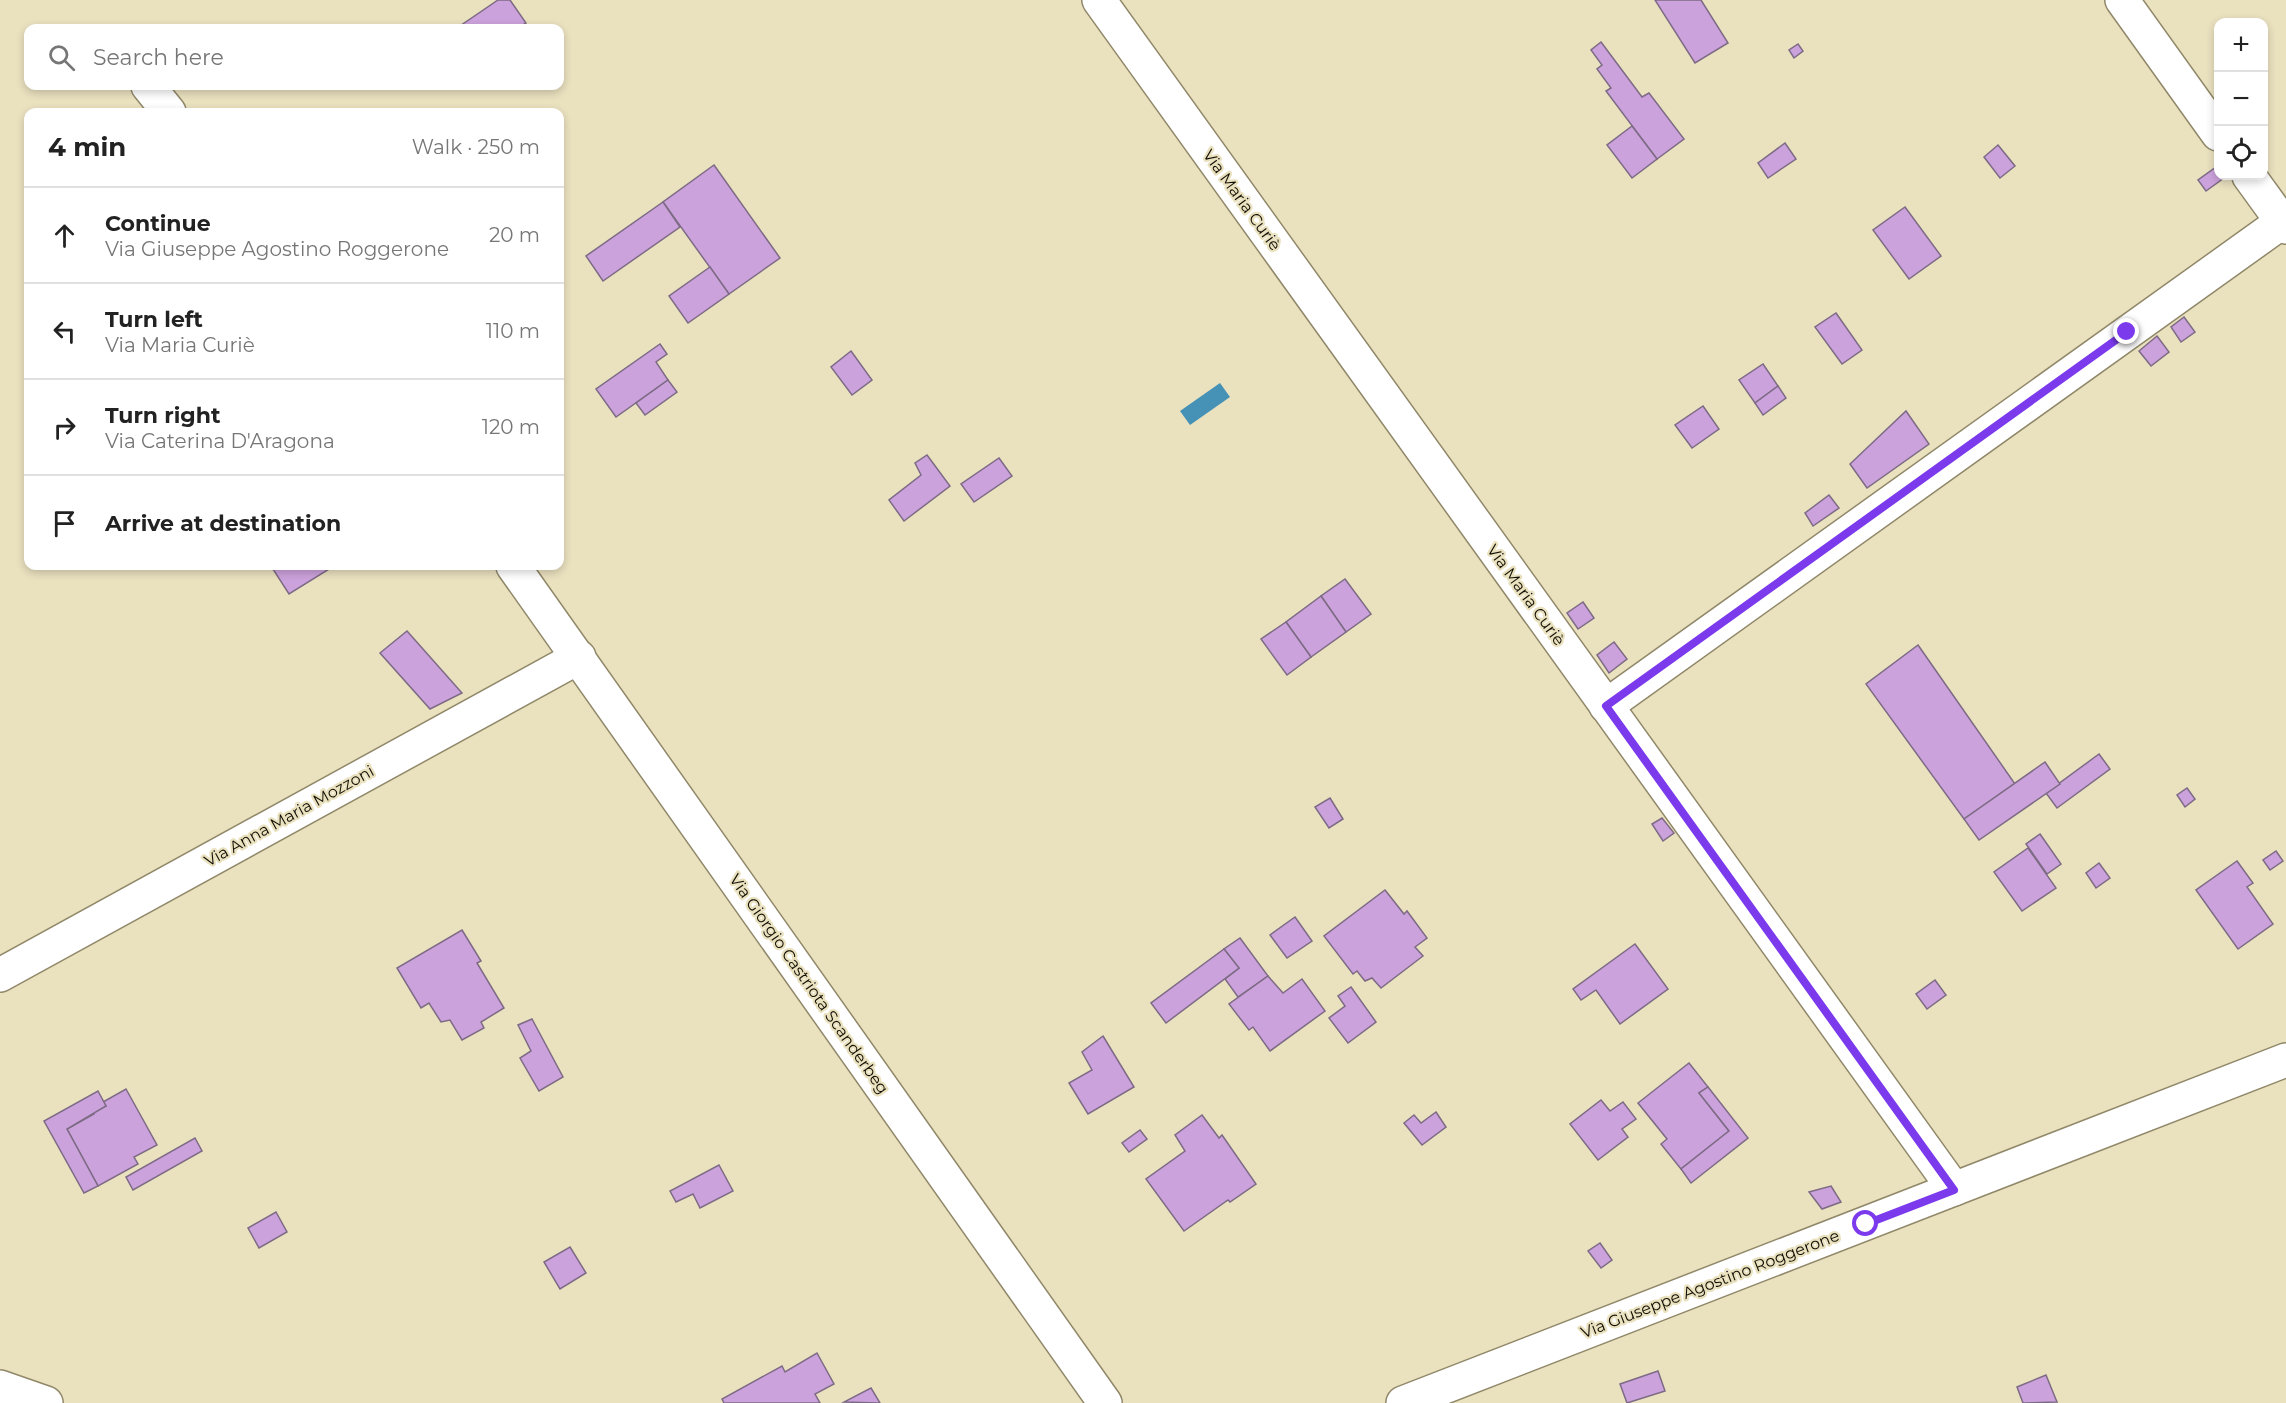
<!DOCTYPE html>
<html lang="en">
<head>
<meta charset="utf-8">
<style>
	body { margin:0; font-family:Montserrat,sans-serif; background:#f6f6f6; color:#222 }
	.controls { position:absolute; right:18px; top:18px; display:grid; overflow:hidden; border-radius:12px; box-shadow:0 3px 9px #0003 }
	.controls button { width:54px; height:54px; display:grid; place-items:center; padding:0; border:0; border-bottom:2px solid #e0e0e0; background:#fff; color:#222; font:30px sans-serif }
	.stop { position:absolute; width:18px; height:18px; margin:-14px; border:4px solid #7c3aed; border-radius:50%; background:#fff }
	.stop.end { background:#7c3aed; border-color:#fff; box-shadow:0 2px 6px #0008 }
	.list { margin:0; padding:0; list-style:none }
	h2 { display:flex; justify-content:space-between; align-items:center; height:78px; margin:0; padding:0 24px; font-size:26px }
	h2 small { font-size:20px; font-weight:400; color:#767676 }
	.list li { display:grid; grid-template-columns:39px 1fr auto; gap:18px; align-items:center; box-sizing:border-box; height:96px; padding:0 24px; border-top:2px solid #e0e0e0 }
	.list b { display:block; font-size:22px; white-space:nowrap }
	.list p { margin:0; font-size:20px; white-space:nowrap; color:#767676 }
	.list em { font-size:20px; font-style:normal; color:#767676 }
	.icon { flex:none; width:33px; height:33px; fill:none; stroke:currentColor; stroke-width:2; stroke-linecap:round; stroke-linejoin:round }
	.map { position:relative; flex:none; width:2286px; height:1403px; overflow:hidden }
	.search { position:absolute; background:#fff; box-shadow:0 3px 9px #0003; left:24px; top:24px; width:540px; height:66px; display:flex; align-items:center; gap:15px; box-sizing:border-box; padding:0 21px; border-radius:12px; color:#767676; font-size:22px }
	.panel { position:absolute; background:#fff; box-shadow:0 3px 9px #0003; left:24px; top:108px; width:540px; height:462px; border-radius:12px }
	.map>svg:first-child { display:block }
</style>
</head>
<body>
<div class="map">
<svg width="2286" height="1403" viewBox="0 0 2286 1403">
	<rect width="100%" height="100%" fill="#eae1bf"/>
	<polygon fill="#4692b7" points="1220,383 1230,397 1190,425 1180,411"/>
	<g fill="#cca2dc" stroke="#7d6b85" stroke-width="1.5">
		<polygon points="498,0 510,0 526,23 518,28 457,28"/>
		<polygon points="1655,0 1701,0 1728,43 1695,63"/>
		<polygon points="1601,42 1642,97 1649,93 1684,139 1657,159 1606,91 1611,88 1597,69 1602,65 1591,50"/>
		<polygon points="1798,44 1803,51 1794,58 1789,50"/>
		<polygon points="1632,126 1657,159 1632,178 1607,145"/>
		<polygon points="1785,143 1796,159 1768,178 1758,163"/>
		<polygon points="1998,145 2015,166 2000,178 1984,157"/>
		<polygon points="714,165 780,258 729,294 663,202"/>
		<polygon points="2216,167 2218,176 2224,178 2206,191 2198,180"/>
		<polygon points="663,202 680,227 603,281 586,256"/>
		<polygon points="1905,207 1941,256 1909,279 1873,230"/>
		<polygon points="710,267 729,294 688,323 669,296"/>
		<polygon points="1836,313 1862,350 1842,364 1815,327"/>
		<polygon points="2184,317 2195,332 2181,342 2171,327"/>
		<polygon points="2157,336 2169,352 2151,366 2139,351"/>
		<polygon points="660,344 667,354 656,362 668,380 616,417 596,389"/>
		<polygon points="851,351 872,380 852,395 831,367"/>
		<polygon points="1763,364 1778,386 1755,403 1739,380"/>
		<polygon points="668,380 677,392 645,415 636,403"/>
		<polygon points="1778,386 1786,398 1763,415 1755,403"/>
		<polygon points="1703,406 1719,429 1692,448 1675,425"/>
		<polygon points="1906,411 1929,444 1867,488 1850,464"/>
		<polygon points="927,455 950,486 904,521 889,500 921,475 915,463"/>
		<polygon points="999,458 1012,476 974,502 961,484"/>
		<polygon points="1829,495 1839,508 1813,526 1805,513"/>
		<polygon points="271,566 334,566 289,594"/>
		<polygon points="1345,579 1371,614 1346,632 1321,596"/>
		<polygon points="1321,596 1346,632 1311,657 1286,622"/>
		<polygon points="1583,602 1594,618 1578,629 1567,613"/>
		<polygon points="1286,622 1311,657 1287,675 1261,639"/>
		<polygon points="407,631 462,693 430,709 380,653"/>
		<polygon points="1614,642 1627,659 1609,673 1597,655"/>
		<polygon points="1918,645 2015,784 1964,819 1866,684"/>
		<polygon points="2099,754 2110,769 2057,808 2046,793"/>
		<polygon points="2045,762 2060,784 1979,840 1964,819"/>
		<polygon points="2187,788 2195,799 2185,807 2177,795"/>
		<polygon points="1330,798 1343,819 1329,828 1315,807"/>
		<polygon points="1662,818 1674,833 1663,841 1652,824"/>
		<polygon points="2040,834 2061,864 2047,874 2026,844"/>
		<polygon points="2028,848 2056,888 2022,911 1994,872"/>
		<polygon points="2276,851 2283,861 2270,870 2263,860"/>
		<polygon points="2237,861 2253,883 2247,887 2273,924 2238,949 2196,890"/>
		<polygon points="2099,863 2110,878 2096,888 2086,873"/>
		<polygon points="1385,890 1404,914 1407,911 1427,938 1415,947 1423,956 1381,988 1372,978 1365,981 1357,971 1353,974 1324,936"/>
		<polygon points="1295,917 1312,941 1287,958 1270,935"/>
		<polygon points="462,930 481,961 477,963 504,1008 481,1022 484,1028 462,1040 450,1020 441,1022 429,1003 421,1008 397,968"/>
		<polygon points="1240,938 1268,976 1238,997 1225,979 1239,968 1224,949"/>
		<polygon points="1635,944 1668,989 1620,1024 1596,990 1581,1000 1573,989"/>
		<polygon points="1224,949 1239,968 1166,1023 1151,1003"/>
		<polygon points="1268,976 1283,993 1302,979 1325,1011 1270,1051 1253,1027 1249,1030 1229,1004"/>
		<polygon points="1935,980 1946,995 1927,1009 1916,994"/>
		<polygon points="1351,987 1376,1022 1348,1043 1329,1018 1345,1006 1338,996"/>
		<polygon points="532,1019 563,1077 539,1091 520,1058 531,1051 518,1025"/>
		<polygon points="1103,1036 1134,1087 1088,1114 1069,1083 1092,1070 1082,1052"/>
		<polygon points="1689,1063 1708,1087 1699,1093 1729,1131 1681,1169 1661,1144 1667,1139 1638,1103"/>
		<polygon points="1708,1087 1748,1138 1691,1183 1681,1169 1729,1131 1699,1093"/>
		<polygon points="126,1089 157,1145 134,1157 138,1164 98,1186 67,1129 94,1114 93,1112 106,1106 103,1102"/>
		<polygon points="98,1091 106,1106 67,1129 98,1186 84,1193 44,1121"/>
		<polygon points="1601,1100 1610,1111 1623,1102 1636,1119 1622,1129 1628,1137 1598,1160 1570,1124"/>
		<polygon points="1436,1112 1446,1127 1422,1145 1404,1123 1414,1115 1421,1123"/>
		<polygon points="1202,1115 1219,1138 1222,1135 1256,1184 1230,1202 1228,1200 1184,1231 1146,1179 1185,1151 1175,1135"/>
		<polygon points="1140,1130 1147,1139 1129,1152 1122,1143"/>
		<polygon points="195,1138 202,1151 133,1190 126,1177"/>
		<polygon points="719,1165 733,1191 700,1208 693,1194 676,1202 670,1191"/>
		<polygon points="1831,1186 1841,1202 1822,1209 1809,1192"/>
		<polygon points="276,1212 287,1232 259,1248 248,1228"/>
		<polygon points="1600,1243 1612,1260 1601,1268 1588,1251"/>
		<polygon points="570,1247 586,1273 560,1289 544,1262"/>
		<polygon points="817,1353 834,1384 815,1394 820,1403 724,1403 722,1399 782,1366 785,1372"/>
		<polygon points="1658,1371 1665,1391 1627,1403 1620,1384"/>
		<polygon points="2046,1375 2057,1402 2023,1403 2017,1387"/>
		<polygon points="871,1388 880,1403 844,1402"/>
	</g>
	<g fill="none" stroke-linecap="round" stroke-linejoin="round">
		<g stroke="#908869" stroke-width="36">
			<g id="street">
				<polyline points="1099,0 1954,1189"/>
				<polyline points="2122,0 2218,134"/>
				<polyline points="148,86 169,112"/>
				<polyline points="2249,176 2286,227"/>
				<polyline points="513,566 1105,1403"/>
				<polyline points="1606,706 2282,222"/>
				<polyline points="0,975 579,657"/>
			</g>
		</g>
		<g stroke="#908869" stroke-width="36">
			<g id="secondary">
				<polyline points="0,1387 46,1403"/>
				<polyline points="1403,1403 2286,1060"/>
			</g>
		</g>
		<use href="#street" stroke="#fff" stroke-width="33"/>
		<use href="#secondary" stroke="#fff" stroke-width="33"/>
	</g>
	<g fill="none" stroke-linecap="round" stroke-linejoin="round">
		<polyline stroke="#7c3aed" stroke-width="8" points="1866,1224 1954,1190 1606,706 2127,332"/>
	</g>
	<g text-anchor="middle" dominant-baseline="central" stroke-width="4.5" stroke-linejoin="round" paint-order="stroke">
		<g font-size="16" fill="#100d03" stroke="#eae1bf">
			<text transform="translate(1242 200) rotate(54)">Via Maria Curiè</text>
			<text transform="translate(1526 595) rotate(54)">Via Maria Curiè</text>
			<text transform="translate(289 816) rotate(-29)">Via Anna Maria Mozzoni</text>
			<text transform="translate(809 984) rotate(55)">Via Giorgio Castriota Scanderbeg</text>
			<text transform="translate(1710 1284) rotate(-21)">Via Giuseppe Agostino Roggerone</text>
		</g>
	</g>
</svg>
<div class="controls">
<button>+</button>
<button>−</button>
<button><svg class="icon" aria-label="locate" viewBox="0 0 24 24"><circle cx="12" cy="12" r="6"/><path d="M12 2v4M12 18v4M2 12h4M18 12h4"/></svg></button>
</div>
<div class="stop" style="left:1866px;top:1224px"></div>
<div class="stop end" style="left:2127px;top:332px"></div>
<div class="search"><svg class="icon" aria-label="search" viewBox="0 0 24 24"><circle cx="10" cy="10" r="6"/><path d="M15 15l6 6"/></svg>Search here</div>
<section class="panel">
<h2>4 min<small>Walk · 250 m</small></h2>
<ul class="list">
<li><svg class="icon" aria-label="ahead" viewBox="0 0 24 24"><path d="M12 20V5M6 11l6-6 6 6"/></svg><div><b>Continue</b><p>Via Giuseppe Agostino Roggerone</p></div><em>20 m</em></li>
<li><svg class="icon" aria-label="left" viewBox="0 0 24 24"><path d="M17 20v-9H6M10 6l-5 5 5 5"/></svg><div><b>Turn left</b><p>Via Maria Curiè</p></div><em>110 m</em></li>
<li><svg class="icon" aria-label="right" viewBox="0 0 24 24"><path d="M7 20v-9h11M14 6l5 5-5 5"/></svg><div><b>Turn right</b><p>Via Caterina D'Aragona</p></div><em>120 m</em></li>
<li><svg class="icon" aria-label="arrive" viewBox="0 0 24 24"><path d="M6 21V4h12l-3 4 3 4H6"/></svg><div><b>Arrive at destination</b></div></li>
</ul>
</section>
</div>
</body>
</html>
